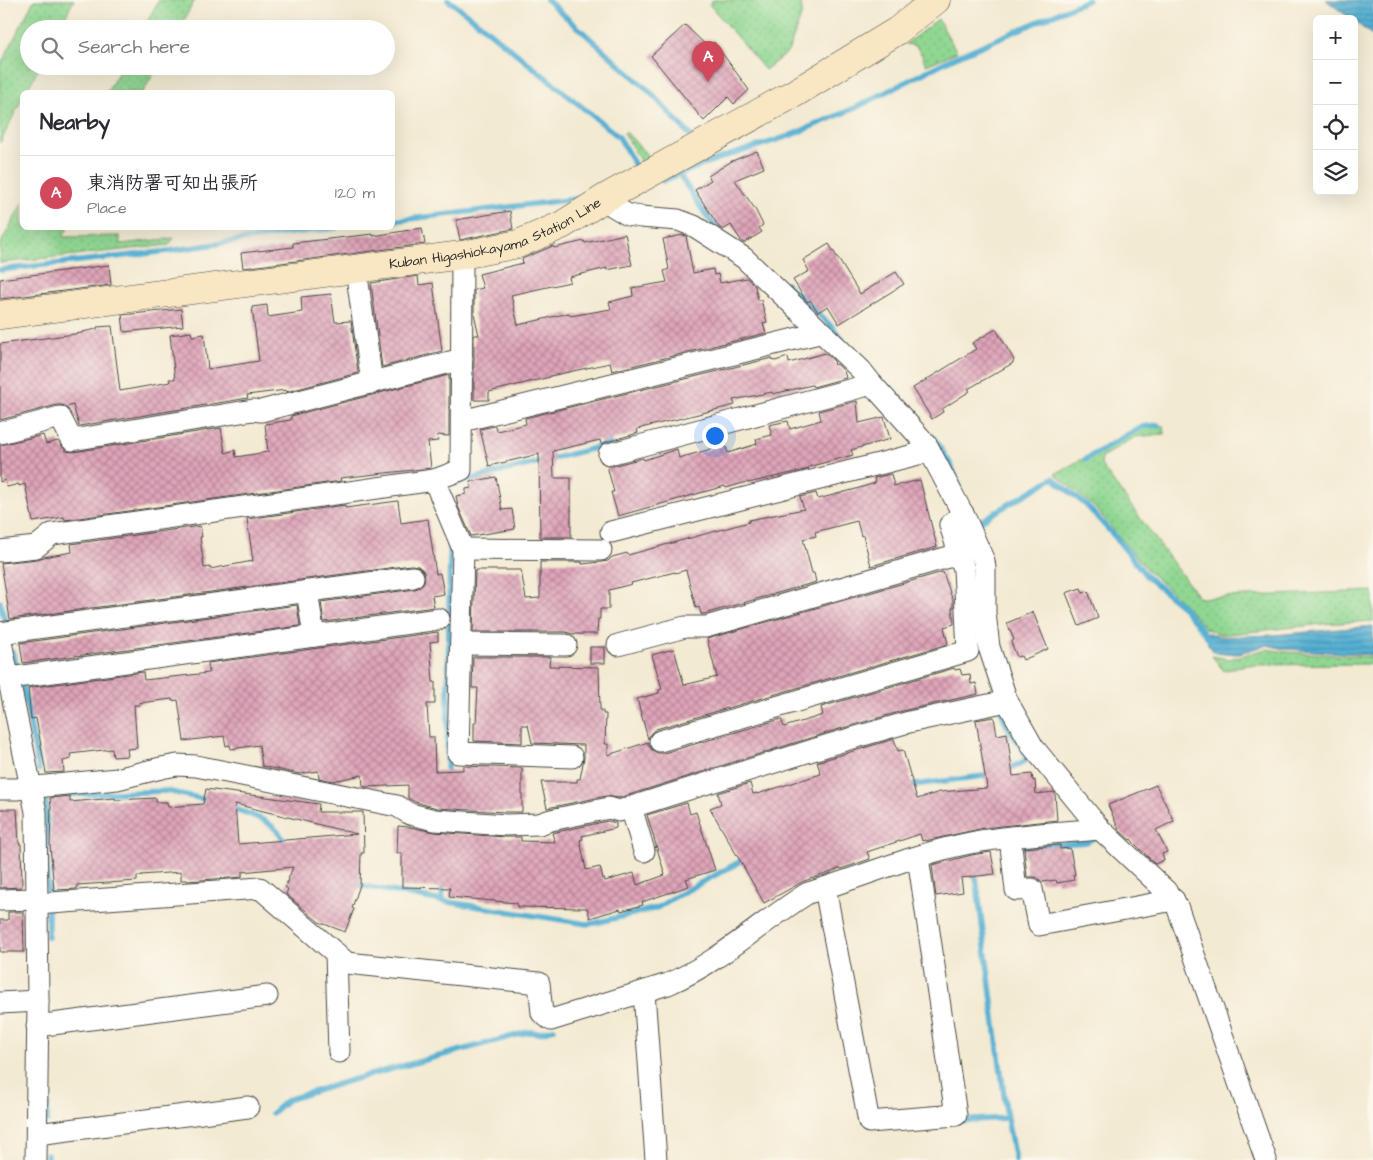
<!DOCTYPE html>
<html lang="en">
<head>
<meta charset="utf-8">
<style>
	body { margin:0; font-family:"Architects Daughter","Klee One",sans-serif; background:#f2f2f3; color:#2b2b33 }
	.controls { position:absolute; right:15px; top:15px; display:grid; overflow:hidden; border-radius:8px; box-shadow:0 5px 20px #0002 }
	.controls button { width:45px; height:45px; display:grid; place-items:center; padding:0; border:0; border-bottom:1px solid #e1e1e2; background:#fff; color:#2b2b33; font:25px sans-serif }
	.you { position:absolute; left:714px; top:435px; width:18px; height:18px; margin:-12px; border:4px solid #fff; border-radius:50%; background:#1a73e8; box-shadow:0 0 0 8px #1a73e833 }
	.badge { display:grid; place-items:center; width:32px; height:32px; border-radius:50%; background:#d1495b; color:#fff; font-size:16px; font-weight:700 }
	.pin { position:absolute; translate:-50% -41px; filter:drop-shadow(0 1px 2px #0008) }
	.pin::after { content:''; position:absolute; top:26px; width:18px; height:15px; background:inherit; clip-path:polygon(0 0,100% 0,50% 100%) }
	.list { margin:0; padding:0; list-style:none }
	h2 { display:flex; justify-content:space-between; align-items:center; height:65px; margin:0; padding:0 20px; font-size:21px }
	h2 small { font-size:16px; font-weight:400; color:#7c7c81 }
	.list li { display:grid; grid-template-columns:32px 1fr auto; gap:15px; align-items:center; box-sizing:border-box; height:75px; padding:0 20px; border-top:1px solid #e1e1e2 }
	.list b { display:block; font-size:19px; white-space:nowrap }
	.list p { margin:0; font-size:16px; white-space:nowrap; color:#7c7c81 }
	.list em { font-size:16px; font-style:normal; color:#7c7c81 }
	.icon { flex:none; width:28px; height:28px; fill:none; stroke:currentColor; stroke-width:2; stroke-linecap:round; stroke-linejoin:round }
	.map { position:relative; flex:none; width:1373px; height:1160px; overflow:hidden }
	.search { position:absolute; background:#fff; box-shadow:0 5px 20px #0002; left:20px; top:20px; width:375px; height:55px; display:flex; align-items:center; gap:12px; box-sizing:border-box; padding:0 18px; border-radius:28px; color:#7c7c81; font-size:19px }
	.panel { position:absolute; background:#fff; box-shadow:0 5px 20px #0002; left:20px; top:90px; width:375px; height:140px; border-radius:8px }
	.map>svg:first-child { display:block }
</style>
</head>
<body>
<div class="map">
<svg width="1373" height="1160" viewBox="0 0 1373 1160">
	<defs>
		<pattern id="grass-dots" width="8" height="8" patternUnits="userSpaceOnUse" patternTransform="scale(1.25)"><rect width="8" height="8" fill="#90d792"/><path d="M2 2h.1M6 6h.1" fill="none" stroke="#7cb97e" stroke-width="1.8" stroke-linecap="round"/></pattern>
		<pattern id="water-rules" width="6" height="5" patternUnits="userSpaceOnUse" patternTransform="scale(1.25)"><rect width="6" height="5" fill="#56b0d3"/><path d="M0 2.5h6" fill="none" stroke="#478fab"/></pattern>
		<pattern id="building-cross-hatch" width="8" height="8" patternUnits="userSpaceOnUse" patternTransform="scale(1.25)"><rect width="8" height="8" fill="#dfa4b9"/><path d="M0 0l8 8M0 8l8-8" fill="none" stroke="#b58697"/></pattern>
	</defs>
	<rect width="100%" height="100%" fill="#fbf7ec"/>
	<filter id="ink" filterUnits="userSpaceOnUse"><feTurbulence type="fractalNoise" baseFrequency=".02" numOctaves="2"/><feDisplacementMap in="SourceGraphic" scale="10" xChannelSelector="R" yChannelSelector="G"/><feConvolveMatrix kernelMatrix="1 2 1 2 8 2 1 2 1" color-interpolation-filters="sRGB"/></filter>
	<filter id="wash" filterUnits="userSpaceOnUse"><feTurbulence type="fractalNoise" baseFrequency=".0096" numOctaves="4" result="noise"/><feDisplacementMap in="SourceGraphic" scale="20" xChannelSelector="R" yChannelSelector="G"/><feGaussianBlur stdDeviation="1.12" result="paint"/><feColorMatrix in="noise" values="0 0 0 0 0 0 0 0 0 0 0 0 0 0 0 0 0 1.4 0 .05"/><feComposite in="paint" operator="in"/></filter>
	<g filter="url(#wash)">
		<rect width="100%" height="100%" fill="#f3ead2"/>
		<g fill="url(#grass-dots)" stroke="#5e815e">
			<polygon points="34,0 74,0 59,29 29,29 29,66 40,66 26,92 22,92 22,99 0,143 0,66"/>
			<polygon points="159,0 195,0 179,29 143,29"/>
			<polygon points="714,0 801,0 802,13 788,52 765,70 709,4"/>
			<polygon points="938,19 957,52 926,65 922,55 916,46 906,44"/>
			<polygon points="122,66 158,66 143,92 107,92"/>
			<polygon points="626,132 651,159 642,164 624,133"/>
			<polygon points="22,203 22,228 68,228 63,237 120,236 120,244 174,238 169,245 0,263 0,245"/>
			<polygon points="1164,426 1165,434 1135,437 1102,457 1101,465 1199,598 1373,591 1373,621 1323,624 1220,635 1205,628 1175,595 1149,572 1094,507 1055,474 1084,458 1087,461 1143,428"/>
			<polygon points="1266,649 1285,652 1373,657 1373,664 1245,665 1224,671 1212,656 1229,659"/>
		</g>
		<g fill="url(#water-rules)" stroke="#406e7f">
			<polygon points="1326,0 1371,0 1373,1 1373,36 1354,21 1354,19 1351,19"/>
			<polygon points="1373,626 1373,655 1284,649 1267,645 1236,654 1214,652 1208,644 1206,632 1220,637 1273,635"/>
		</g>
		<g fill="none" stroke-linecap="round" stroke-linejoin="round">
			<g stroke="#56b0d3" stroke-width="5.5">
				<polyline points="448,0 470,16 619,137 637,169"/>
				<polyline points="547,0 647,89 690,135"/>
				<polyline points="679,174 708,218 720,232"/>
				<polyline points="663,181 712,161 789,136 855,108 951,59 1088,0"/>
				<polyline points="392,221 584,198"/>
				<polyline points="0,270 169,251 282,234 336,228"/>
				<polyline points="786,284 830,325 842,338"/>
				<polyline points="933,437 951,465 959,486"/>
				<polyline points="1086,459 1141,427 1158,425"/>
				<polyline points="457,483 610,444"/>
				<polyline points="974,525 1053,478 1087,506 1116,538 1148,578 1179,603 1211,641"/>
				<polyline points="0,602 5,622"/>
				<polyline points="13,652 17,667"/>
				<polyline points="22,683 39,770"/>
				<polyline points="1000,708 1007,726 1029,759 1006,770"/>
				<polyline points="447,777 450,545"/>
				<polyline points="906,786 991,775"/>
				<polyline points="46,792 48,899"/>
				<polyline points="55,795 167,791 212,801"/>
				<path d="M230,807C253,816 276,820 286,845"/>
				<polyline points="1017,848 1086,842 1094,838"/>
				<polyline points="975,869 1007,1118 1015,1160"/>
				<polyline points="353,884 442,901 587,924 595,923 657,908 671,899 745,859"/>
				<polyline points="442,901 443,881"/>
				<polyline points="48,908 48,937"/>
				<polyline points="272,1113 287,1100 355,1079 528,1032 539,1033 554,1029"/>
				<polyline points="47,1121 48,1081"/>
				<polyline points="958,1121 1007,1118"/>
				<polyline points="47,1160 47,1154"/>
			</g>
		</g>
		<g id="blocks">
			<g fill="url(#building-cross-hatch)" fill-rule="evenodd">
				<polygon points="685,25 708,47 714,42 749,90 734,104 728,97 704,121 651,56"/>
				<polygon points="757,151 764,168 735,180 755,209 763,225 759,228 762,232 744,243 742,242 731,225 723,230 719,227 695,190 711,180 708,176 732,161"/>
				<polygon points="510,211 513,229 460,240 456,220"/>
				<polygon points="422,228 425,244 243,268 241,253 293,247 293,243 373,234 373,236"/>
				<polygon points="625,234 632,265 607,270 607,268 569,277 570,282 511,295 518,325 569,313 570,316 611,309 609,302 633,296 632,288 667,282 664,271 669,269 663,239 683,235 686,236 693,273 713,269 714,275 718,274 720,283 747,278 755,286 758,300 761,300 767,322 763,323 766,333 612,371 610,363 550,376 550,377 489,392 489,400 474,400 474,335 479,335 474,314 474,290 483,288 479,274 523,263 522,259 553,246 554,248 584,241 585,243"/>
				<polygon points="829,244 860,294 896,272 904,284 839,324 828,306 818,312 810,300 808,302 805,299 793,280 809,271 803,260"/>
				<polygon points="109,265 111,285 0,299 0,279"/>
				<polygon points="418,276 419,285 433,283 442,351 382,367 371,283"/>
				<polygon points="331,294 335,322 351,321 358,373 286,392 286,390 247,395 248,398 79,426 73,405 67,407 62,405 57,405 0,420 0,344 82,333 82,332 97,329 97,327 112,326 120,391 170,382 169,379 175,379 170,335 191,332 192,336 204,334 208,369 259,361 252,307 267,305 268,317 302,312 301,297"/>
				<polygon points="181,309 183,326 124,332 122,315"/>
				<polygon points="996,329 1014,360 1013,361 1013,363 968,389 970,391 942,409 943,412 932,419 913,388 976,349 972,343"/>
				<polygon points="825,353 834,361 835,365 837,364 844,371 846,378 813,387 812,385 773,394 772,392 733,400 735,405 637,429 638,433 606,442 601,444 600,440 553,451 554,478 571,478 571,537 540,537 539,454 489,466 480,429 495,426 497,431 526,424 525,418 772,358 772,360 775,361 788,357 789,363"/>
				<polygon points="449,375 449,436 437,435 438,441 428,442 431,468 340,478 341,481 65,520 64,517 33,522 25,484 19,486 19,484 7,487 5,480 0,482 0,445 43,435 46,444 58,441 66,451 74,452 221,428 225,453 235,450 236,457 268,452 265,424 291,420 291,416"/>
				<polygon points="857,401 859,423 884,417 890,439 851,450 853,455 808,467 809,469 748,483 747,482 726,488 725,486 618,516 611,492 614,492 607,466 612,466 643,458 644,460 677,449 679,458 725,445 728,453 757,444 756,439 772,435 769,425 788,421 790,429 821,420 819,411"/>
				<polygon points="891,474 894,486 920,480 937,547 871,566 863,535 861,536 857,521 815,532 816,536 803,539 812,573 814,573 816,582 704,614 701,614 699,607 696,608 686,570 675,573 675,572 631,583 632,584 609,590 609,609 600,609 600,619 598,619 597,634 572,634 566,632 473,632 475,570 521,570 526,599 540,598 540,562 582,562 582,564 601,562 608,561 612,557 627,553 628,555 749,522 749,520 804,509 800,497 816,493 818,499 856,489 875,483 874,478"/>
				<polygon points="496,477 502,510 512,509 515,529 471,536 458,506 456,496 466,494 466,489 471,488 470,482"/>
				<polygon points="398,501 401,523 428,519 436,574 440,573 444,594 432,596 434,607 324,622 321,602 415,589 420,587 424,582 425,575 423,570 418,566 411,565 10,619 1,563 37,559 44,557 72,552 71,544 200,526 202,537 200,537 204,568 210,567 210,569 253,561 247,519 345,505 345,508"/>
				<polygon points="943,572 953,601 953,608 952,608 954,624 944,627 948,644 656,729 651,733 648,739 637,699 659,693 659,690 662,689 652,655 674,649 684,685 717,677 707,639"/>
				<polygon points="1081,588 1083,593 1088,591 1098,618 1079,626 1066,593"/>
				<polygon points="297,605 300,626 23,663 20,643"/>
				<polygon points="1033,612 1048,649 1023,660 1021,656 1017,657 1011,642 1014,640 1007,623"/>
				<polygon points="438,632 438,641 430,642 433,682 435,682 435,704 427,704 429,737 434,737 435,771 463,770 463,766 522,768 522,812 506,812 437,808 415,802 408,798 408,785 366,787 363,786 362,775 333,781 319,778 318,771 300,774 262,766 259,745 231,749 230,745 226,746 224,736 184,741 178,700 172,701 172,699 139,703 140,705 134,705 137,748 127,749 128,756 113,757 112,749 70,754 71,759 63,761 64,772 46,773 36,718 31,719 28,688 143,672 144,680 209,673 208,663"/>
				<rect x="590" y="647" width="15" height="16"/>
				<polygon points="473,657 550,657 549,666 599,667 600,711 603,711 603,714 606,714 605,744 608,744 608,755 648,742 648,745 652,750 658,753 664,753 781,719 784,727 823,715 821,707 954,668 955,670 960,669 962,675 970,674 971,684 976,683 978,694 906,710 829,732 619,798 606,796 547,808 541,782 577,782 577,779 580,779 584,758 584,745 532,743 528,725 522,725 522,743 474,741 474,723 476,723 478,688 472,688"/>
				<polygon points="994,717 997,735 1007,733 1013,776 1032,774 1033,781 1035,780 1036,794 1054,792 1055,794 1057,820 984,828 925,841 925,840 922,841 920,834 867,852 870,859 841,869 840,868 832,872 804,881 764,903 710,808 721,804 718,793 750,783 753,794 757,793 757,794 821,774 817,762 894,739 898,751 903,750 917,799 940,792 987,788 976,720"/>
				<polygon points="1156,785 1174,821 1156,830 1167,852 1162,854 1164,860 1155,864 1134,843 1131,839 1130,840 1119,830 1108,805"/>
				<path d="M206,789L319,804L318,812H363L364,853H361L360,885L352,908L354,909L345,932L319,922L286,894L288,889L285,887L293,867L242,872V877L187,881V880H181V872L141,875V876H137V881L77,885V889L54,890L50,845L51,807L50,798L70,796V802L115,798L116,800L156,798V802H167L168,807L203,804ZM235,804L316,824L357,834L238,844Z"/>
				<polygon points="687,803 690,814 696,812 715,870 686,879 689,886 642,902 643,905 621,911 620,909 590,918 587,908 517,907 517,903 449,897 450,888 402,887 402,853 397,853 398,826 409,827 434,832 505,837 521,837 521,841 555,842 552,833 608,821 616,823 616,828 582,836 583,839 580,840 586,870 600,867 603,879 604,878 605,881 634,873 637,885 665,875 647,815"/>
				<polygon points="0,809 17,809 19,844 21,844 22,887 0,888"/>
				<polygon points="1060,845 1060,849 1070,848 1075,875 1073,875 1074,880 1057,883 1056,880 1042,882 1037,877 1027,877 1024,848"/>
				<polygon points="991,852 995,874 961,878 963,892 936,896 932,865 972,855"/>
				<polygon points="8,912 23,912 24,952 0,952 0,920 8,920"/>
			</g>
		</g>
	</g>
	<g filter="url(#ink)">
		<use href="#blocks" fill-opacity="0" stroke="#494844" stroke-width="1"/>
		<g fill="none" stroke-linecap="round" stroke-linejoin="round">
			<g stroke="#494844" stroke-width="23">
				<g id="street">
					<polyline points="605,198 613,206 628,215 641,217 678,220 694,226 744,258 861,370 872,384 926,444 966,520 984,561 985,568 985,613 989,647 1007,701 1033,747 1100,829 1166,891 1177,906 1266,1160"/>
					<polyline points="356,269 372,383"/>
					<polyline points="462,421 823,332"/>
					<polyline points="0,433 60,417 72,440 253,410 261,411 462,359"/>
					<polyline points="609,454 872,384"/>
					<polyline points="434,480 463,549 458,753 572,757"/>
					<polyline points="611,532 930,451"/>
					<polyline points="463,549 601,550"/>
					<polyline points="0,551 36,547 52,534 434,480 461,470 462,255"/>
					<polyline points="307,591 314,636"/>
					<polyline points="0,633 413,577"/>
					<polyline points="0,637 36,812 38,1001 36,1160"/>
					<polyline points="461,644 566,645"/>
					<polyline points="618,645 685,627 706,627 959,554"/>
					<polyline points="9,678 439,619"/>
					<polyline points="660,741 968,651 964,569 950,525 963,513"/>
					<polyline points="0,789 16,789 117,779 161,768 177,765 196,766 397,806 410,814 435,820 506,825 539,824 551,820 609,808 619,811 832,744 909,722 1007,701"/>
					<polyline points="631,807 644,851"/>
					<polyline points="1010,838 1016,890 1032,889 1039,925 1174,900"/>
					<polyline points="825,888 869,1122 956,1115 918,857"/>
					<polyline points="0,900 37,899"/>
					<path d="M37,904L260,888L347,963L539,983L542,1013L551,1020L668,984C720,962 761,922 808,893C862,877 914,854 970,843C1012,835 1057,833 1100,829"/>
					<polyline points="336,953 339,1052"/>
					<polyline points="644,992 656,1160"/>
					<polyline points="0,1003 38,1001"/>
					<polyline points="37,1026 267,996"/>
					<polyline points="37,1134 248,1107"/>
				</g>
			</g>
			<g stroke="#494844" stroke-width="29">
				<g id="secondary">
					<path id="s1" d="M0,315L462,255L518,244L562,225L605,198L795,93L897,31L936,0"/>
				</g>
			</g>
			<use href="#street" stroke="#fff" stroke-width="21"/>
			<use href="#secondary" stroke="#f9e7c3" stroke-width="28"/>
		</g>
	</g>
	<g text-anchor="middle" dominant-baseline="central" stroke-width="4" stroke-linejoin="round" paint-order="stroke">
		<g font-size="14" fill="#2b2b2b" stroke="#fbf7ec">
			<text stroke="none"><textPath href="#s1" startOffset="504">Kuban Higashiokayama Station Line</textPath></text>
		</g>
	</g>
</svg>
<div class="controls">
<button>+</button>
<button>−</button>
<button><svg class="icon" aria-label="locate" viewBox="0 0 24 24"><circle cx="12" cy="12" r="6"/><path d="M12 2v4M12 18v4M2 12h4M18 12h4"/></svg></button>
<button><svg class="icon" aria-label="layers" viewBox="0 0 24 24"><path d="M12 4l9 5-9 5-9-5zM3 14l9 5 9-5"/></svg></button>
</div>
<div class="you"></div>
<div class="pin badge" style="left:708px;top:82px">A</div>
<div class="search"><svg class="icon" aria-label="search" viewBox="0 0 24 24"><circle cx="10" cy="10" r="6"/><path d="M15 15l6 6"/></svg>Search here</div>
<section class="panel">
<h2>Nearby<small></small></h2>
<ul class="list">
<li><span class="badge">A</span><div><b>東消防署可知出張所</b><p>Place</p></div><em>120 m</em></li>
</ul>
</section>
</div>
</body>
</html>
